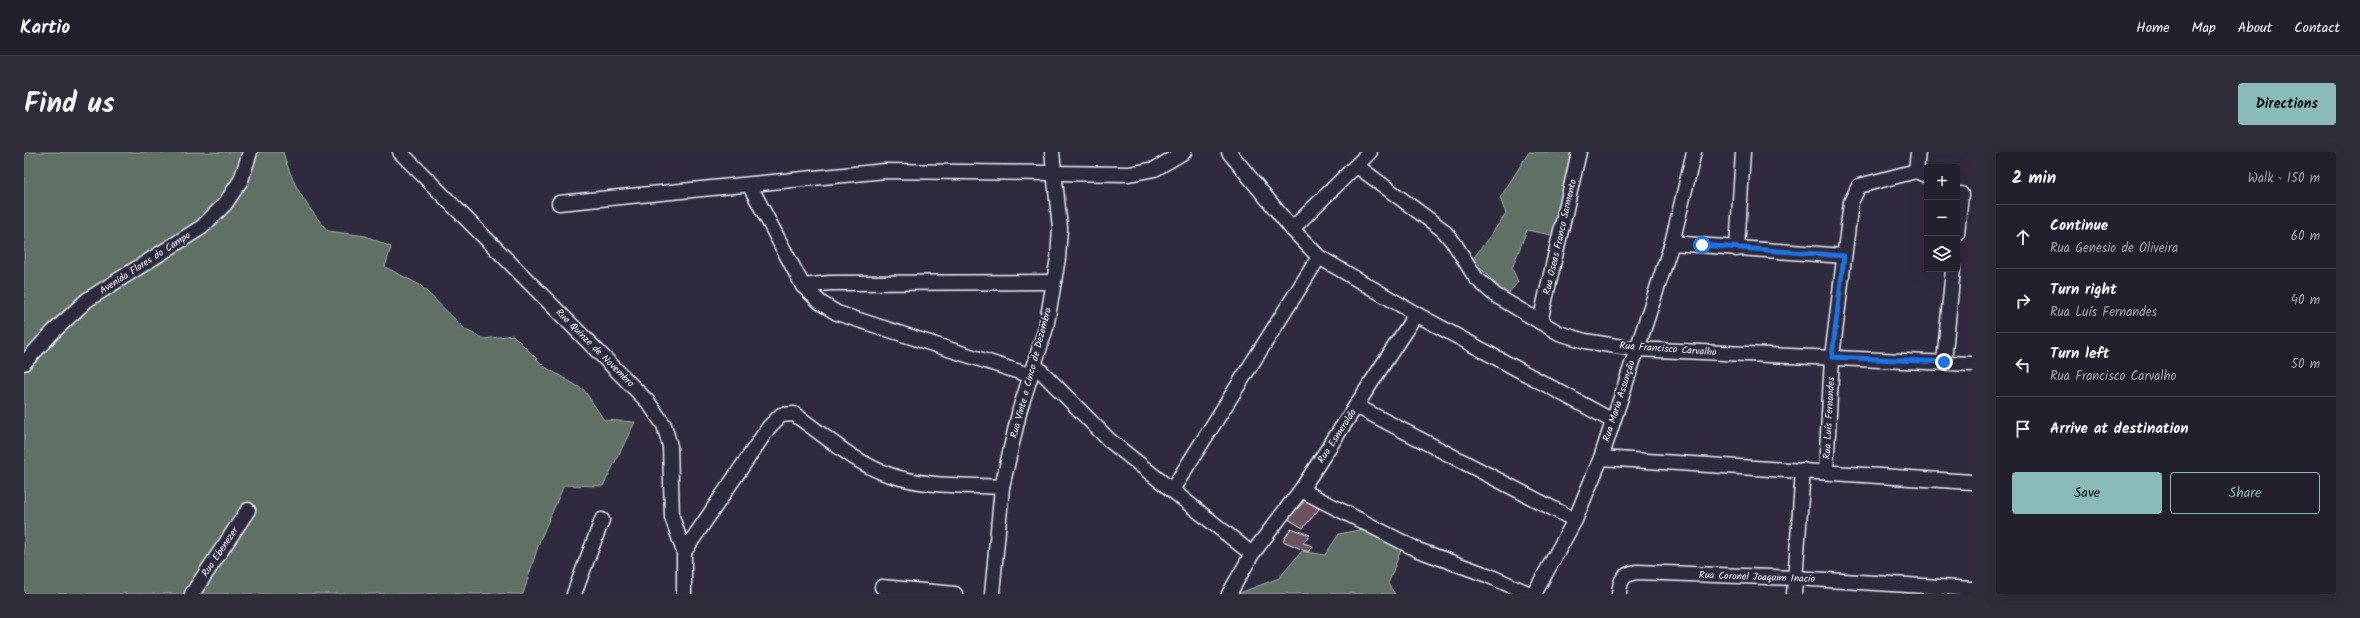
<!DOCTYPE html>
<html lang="en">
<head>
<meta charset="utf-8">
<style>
	body { margin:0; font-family:Kalam,sans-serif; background:#2f2d3a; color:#f1f3f6 }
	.controls { position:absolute; right:12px; top:12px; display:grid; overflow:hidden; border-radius:4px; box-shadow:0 4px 16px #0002 }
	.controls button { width:36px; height:36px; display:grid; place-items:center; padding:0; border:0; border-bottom:1px solid #403e4a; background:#23202e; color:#f1f3f6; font:20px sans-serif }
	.stop { position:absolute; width:12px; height:12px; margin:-9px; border:3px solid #1a73e8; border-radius:50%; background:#fff }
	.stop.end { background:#1a73e8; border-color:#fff; box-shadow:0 1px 4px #0008 }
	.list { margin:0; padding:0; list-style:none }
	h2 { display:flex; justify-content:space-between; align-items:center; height:52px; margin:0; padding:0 16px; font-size:17px }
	h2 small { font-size:13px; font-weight:400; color:#a3a3aa }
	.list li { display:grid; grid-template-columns:26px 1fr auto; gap:12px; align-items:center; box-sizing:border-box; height:64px; padding:0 16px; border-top:1px solid #403e4a }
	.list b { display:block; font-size:15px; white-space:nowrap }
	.list p { margin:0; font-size:13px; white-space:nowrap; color:#a3a3aa }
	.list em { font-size:13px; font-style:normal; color:#a3a3aa }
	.actions { display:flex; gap:8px; padding:12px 16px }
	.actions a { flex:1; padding:9px 0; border:1px solid #8bbbb9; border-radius:4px; text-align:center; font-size:14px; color:#8bbbb9 }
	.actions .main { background:#8bbbb9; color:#111 }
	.icon { flex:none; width:22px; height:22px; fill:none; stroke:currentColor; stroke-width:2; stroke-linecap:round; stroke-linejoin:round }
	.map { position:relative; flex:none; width:1948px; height:442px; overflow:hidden; border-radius:4px }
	header { display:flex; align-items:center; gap:24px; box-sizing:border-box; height:56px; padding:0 20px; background:#23202e; border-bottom:1px solid #403e4a }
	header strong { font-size:19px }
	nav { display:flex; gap:22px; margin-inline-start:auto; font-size:14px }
	.intro { display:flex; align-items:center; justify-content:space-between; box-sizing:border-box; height:96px; padding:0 24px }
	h1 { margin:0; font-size:28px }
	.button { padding:10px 18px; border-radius:4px; background:#8bbbb9; color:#111; font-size:14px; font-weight:700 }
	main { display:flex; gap:24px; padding:0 24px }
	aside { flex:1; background:#23202e; border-radius:4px; box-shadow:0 4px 16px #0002 }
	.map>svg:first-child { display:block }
</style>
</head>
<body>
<header>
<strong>Kartio</strong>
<nav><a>Home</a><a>Map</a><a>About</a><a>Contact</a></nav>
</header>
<div class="intro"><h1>Find us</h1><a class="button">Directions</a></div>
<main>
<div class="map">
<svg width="1948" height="442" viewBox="0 0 1948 442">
	<rect width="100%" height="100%" fill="#2f2a3d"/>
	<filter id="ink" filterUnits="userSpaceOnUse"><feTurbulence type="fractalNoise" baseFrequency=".025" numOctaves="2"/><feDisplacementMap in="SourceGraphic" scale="8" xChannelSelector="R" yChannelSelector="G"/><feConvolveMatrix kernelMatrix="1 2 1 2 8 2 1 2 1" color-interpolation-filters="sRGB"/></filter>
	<g filter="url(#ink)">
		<g fill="#606f65" stroke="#a4b0ae">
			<path d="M0,0H259C269,34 281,52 304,79L342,84L367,95L361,115L396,133L442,178L460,187L489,183L521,215L560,238L580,268L611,270L579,334L540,333L516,388L499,442H0Z"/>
			<polygon points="1505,0 1553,0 1536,85 1503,78 1488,116 1494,130 1483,143 1448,108 1482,62 1476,46"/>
			<polygon points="1340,377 1377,398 1364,432 1371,442 1213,442 1255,426 1278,399 1301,403 1315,382"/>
		</g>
		<g fill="#6b535e" stroke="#e8f1f8">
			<polygon points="1282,347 1295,357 1279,376 1264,367"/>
			<polygon points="1267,376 1286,383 1279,391 1289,394 1284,400 1259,389"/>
		</g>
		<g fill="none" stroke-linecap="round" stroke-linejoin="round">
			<g stroke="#e8f1f8" stroke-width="17">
				<g id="minor">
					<polyline points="376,0 624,250 640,273 646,294 648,365 660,400 660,442"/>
					<polyline points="1205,0 1268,77 1295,105 1392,162 1589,269"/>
					<polyline points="1333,14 1419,78 1430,91 1452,126 1471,143 1535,181 1561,189 1611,197 1948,212"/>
					<polyline points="1892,19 1894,0"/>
					<polyline points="1892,19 1903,24"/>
					<polyline points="726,34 779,134 797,151 813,161 1005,223"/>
					<polyline points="535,51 861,19 1105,22 1131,17 1160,0"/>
					<polyline points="1268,77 1346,0"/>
					<polyline points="1933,82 1937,42"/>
					<polyline points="1648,91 1820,104"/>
					<polyline points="1713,97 1719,0"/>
					<polyline points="779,134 806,131 1030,130"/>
					<polyline points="1516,170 1555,0"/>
					<polyline points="1920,210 1929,117"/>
					<polyline points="0,211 29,180 63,148 178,75 201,52 217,28 226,0"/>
					<polyline points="1010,212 1085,288 1228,402"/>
					<polyline points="1332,254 1551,368"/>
					<polyline points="1577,306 1948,330"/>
					<polyline points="1802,320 1808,205 1827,50 1835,34 1892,19"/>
					<polyline points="1148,338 1295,105"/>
					<polyline points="1277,338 1394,398 1463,423 1506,442"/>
					<path d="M660,400L745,275L757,263L770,262C799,282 833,313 866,323C901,335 941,333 978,335"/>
					<polyline points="858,435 931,442"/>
					<polyline points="168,442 224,358"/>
					<polyline points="550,442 578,368"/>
					<polyline points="968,442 978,335 996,257 1022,176 1034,106 1036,76 1028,0"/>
					<polyline points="1205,442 1228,402 1277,338 1392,162"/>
					<polyline points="1510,442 1551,368 1577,306 1648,91 1670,0"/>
					<path d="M1595,442C1596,428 1599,422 1613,420L1771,426L1948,437"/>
					<polyline points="1770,442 1779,318"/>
				</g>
			</g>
			<use href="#minor" stroke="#2f2a3d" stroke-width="14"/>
		</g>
	</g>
	<g fill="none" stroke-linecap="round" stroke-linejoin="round" filter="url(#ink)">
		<polyline stroke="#1a73e8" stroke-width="5" points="1678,93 1820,104 1808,205 1920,210"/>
	</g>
	<g text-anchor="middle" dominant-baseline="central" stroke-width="4" stroke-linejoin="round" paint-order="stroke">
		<g font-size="10" fill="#e8f1f8" stroke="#2f2a3d">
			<text transform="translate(1536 85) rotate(-77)">Rua Oseas Franco Sarmento</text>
			<text transform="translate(121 111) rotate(-33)">Avenida Flores do Campo</text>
			<text transform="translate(571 196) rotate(45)">Rua Quinze de Novembro</text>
			<text transform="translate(1644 197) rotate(4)">Rua Francisco Carvalho</text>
			<text transform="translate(1007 221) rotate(-75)">Rua Vinte e Cinco de Dezembro</text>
			<text transform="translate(1595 249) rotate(-72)">Rua Maria Assunção</text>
			<text transform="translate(1805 266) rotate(-87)">Rua Luís Fernandes</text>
			<text transform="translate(1313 284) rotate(-57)">Rua Esmeralda</text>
			<text transform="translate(196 400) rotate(-56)">Rua Ebenezer</text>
			<text transform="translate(1733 425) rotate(2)">Rua Coronel Joaquim Inacio</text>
		</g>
	</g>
</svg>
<div class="controls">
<button>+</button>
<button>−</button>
<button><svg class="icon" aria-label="layers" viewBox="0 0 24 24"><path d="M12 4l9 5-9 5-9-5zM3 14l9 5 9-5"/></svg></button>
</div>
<div class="stop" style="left:1678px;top:93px"></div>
<div class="stop end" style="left:1920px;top:210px"></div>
</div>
<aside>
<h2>2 min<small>Walk · 150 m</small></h2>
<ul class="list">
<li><svg class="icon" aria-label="ahead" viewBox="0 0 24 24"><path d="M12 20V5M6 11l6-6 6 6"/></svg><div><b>Continue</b><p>Rua Genesio de Oliveira</p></div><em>60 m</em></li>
<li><svg class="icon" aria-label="right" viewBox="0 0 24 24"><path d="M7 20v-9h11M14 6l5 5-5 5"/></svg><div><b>Turn right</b><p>Rua Luís Fernandes</p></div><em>40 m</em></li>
<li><svg class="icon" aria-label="left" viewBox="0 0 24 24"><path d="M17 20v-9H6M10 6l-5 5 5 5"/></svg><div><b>Turn left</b><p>Rua Francisco Carvalho</p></div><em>50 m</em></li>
<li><svg class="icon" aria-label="arrive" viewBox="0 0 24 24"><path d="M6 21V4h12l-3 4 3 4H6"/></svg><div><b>Arrive at destination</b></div></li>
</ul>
<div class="actions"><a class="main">Save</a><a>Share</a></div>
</aside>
</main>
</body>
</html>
